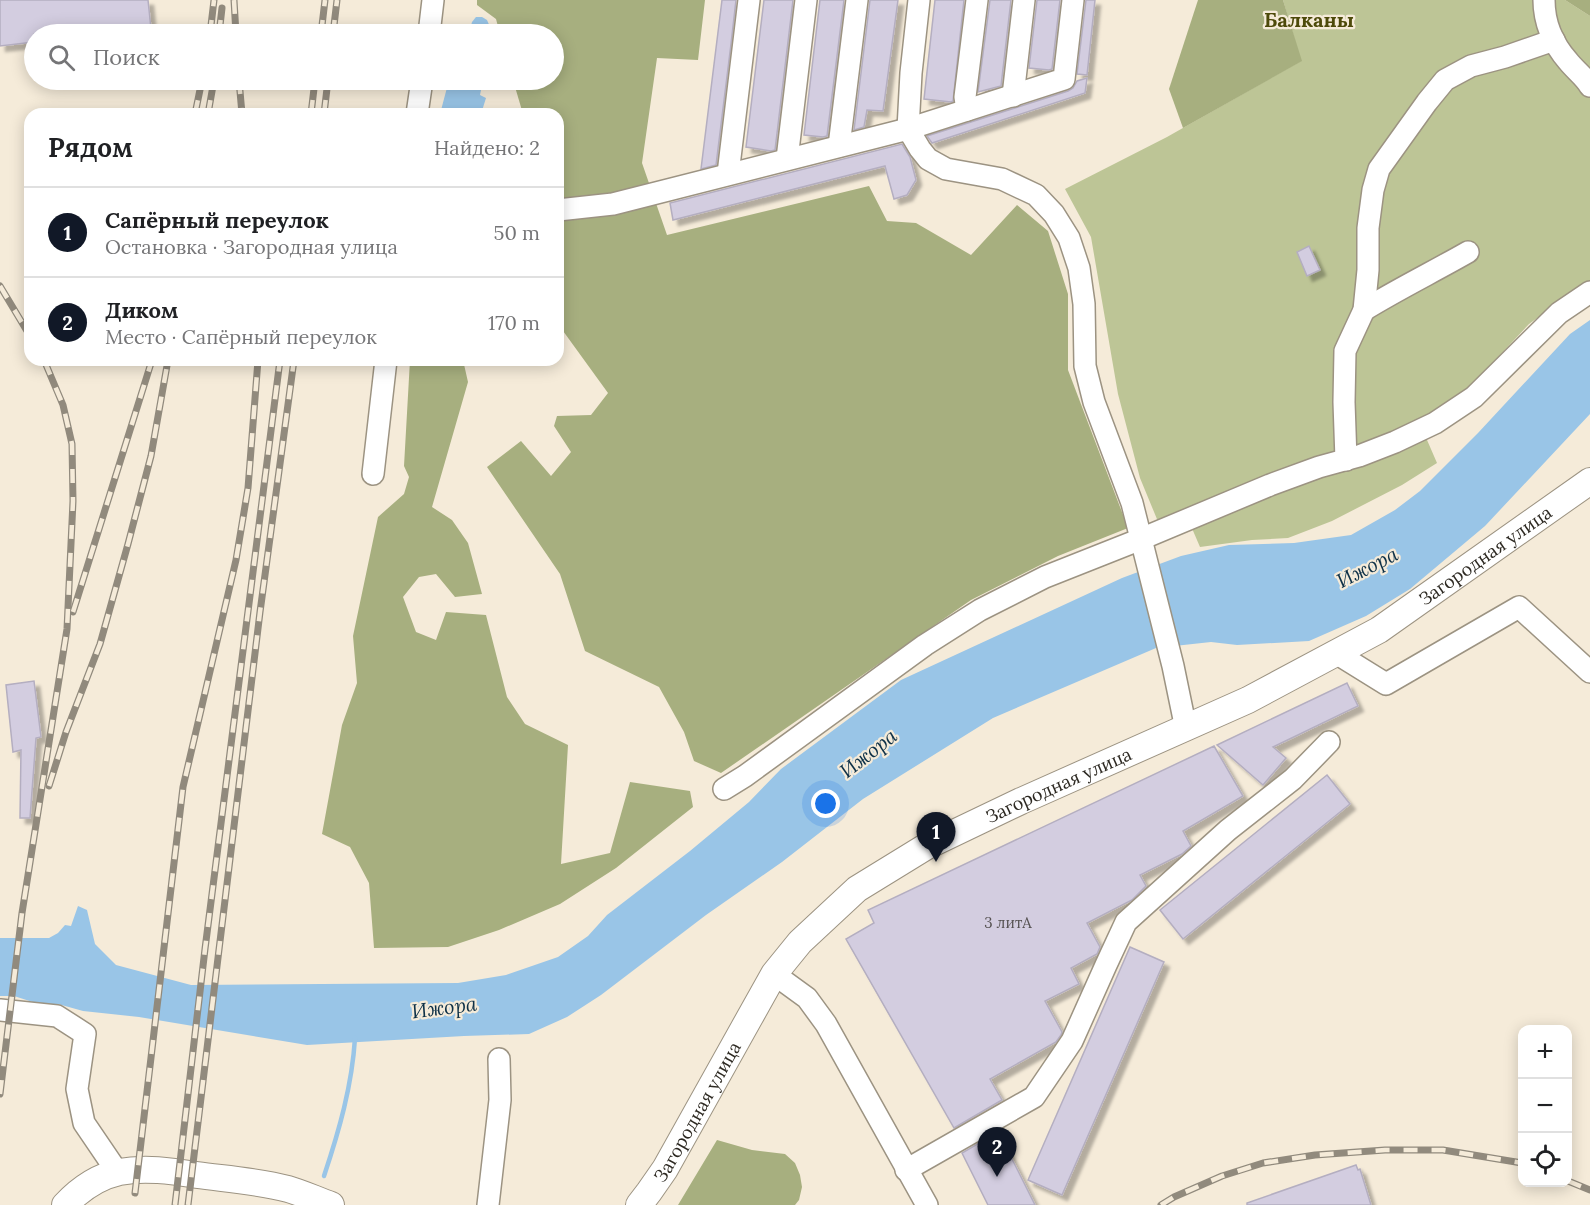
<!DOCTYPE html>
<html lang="ru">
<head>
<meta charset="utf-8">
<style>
	body { margin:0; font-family:Lora,serif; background:#f6f6f6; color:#202124 }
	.controls { position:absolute; right:18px; bottom:18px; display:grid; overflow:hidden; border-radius:12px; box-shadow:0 3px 15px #0003 }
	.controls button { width:54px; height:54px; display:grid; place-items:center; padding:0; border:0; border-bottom:2px solid #e0e0e0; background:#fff; color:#202124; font:30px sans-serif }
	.you { position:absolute; left:826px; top:804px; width:21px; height:21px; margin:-15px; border:4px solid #fff; border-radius:50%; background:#1a73e8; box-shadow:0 0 0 9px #1a73e833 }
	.badge { display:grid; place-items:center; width:39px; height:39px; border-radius:50%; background:#111827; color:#fff; font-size:20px; font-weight:700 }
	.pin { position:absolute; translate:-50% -50px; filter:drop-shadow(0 2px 3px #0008) }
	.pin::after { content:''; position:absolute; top:32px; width:21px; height:18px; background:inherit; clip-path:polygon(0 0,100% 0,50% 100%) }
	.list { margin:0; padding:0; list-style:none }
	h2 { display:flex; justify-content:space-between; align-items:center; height:78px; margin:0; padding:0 24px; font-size:26px }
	h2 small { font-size:20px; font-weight:400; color:#757577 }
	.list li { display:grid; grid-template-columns:39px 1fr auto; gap:18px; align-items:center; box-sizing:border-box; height:90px; padding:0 24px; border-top:2px solid #e0e0e0 }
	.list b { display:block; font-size:22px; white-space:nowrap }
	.list p { margin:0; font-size:20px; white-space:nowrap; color:#757577 }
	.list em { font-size:20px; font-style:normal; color:#757577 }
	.icon { flex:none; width:33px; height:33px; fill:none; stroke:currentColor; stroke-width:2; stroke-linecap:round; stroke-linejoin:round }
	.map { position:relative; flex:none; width:1590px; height:1205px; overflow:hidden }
	.search { position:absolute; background:#fff; box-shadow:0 3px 15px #0003; left:24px; top:24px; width:540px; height:66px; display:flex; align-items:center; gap:15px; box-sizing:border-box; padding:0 21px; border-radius:33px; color:#757577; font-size:22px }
	.panel { position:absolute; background:#fff; box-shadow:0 3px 15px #0003; left:24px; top:108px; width:540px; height:258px; border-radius:18px }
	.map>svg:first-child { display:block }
</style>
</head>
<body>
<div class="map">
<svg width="1590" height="1205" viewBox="0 0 1590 1205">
	<defs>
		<filter id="shadow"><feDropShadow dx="5.5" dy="5.5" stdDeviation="1.5" flood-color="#0004"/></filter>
	</defs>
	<rect width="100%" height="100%" fill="#f5ebd9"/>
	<g fill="#bdc596">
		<polygon points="1283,0 1565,0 1590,16 1590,283 1576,290 1529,324 1472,385 1433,416 1159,524 1140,478 1118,394 1091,237 1065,189 1167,137 1301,61"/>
		<polygon points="1424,433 1437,463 1402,485 1332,521 1288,538 1252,540 1200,547 1191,526"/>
	</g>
	<g fill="#a7af7f">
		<polygon points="477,0 705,0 698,60 657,58 642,163 667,235 869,186 887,221 916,223 971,255 1017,205 1048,231 1068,294 1068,370 1128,528 1058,556 971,600 721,773 694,761 684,732 659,687 585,651 560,574 487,467 521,441 551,476 571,452 554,426 557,416 591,415 608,393 558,324 558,114 523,114 513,80 554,80 554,34 500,34 496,19 477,5"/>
		<polygon points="1198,0 1283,0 1302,61 1183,128 1169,89"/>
		<polygon points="1565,0 1590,0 1590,16"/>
		<polygon points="410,360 463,360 468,382 432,507 452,520 468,543 482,594 455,597 436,574 419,577 403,597 416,632 436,640 446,612 486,615 507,697 525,724 568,745 561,864 610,853 630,782 690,791 693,807 616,868 560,904 499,930 448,947 374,948 369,883 350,847 322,834 342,725 357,683 353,636 378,517 404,494 409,477 404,466"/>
		<polygon points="717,1140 752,1150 785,1154 795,1163 800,1175 802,1187 799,1200 795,1205 678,1205"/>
	</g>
	<g fill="#99c5e7">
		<polygon points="476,17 482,17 487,20 491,29 490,34 469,34 472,22"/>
		<polygon points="449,80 483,80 480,95 486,98 481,114 440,114"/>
		<polygon points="1590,320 1590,414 1485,526 1410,589 1366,616 1309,641 1237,645 1211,642 1156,648 993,718 863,799 782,862 706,915 601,995 567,1017 529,1034 464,1036 307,1045 139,1017 83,1011 58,1004 42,1005 14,996 0,996 0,938 49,938 58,933 65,925 71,926 78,906 87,910 95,944 116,965 191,985 458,983 506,975 558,957 588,936 607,915 690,851 749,802 781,769 901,680 1122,578 1181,556 1229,545 1294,543 1351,535 1395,510 1420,491 1478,433 1570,334"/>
	</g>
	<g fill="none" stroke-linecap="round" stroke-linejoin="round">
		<path stroke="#99c5e7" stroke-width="4.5" d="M324,1176C339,1131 352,1086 355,1038"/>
	</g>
	<g fill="#d3cde0" stroke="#b4aec0" stroke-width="1.5" filter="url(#shadow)">
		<polygon points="0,0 148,0 151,29 104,34 34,34 34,42 0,46"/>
		<polygon points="722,0 736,0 731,44 716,165 701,169"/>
		<polygon points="764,0 793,0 775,150 771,151 746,147"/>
		<polygon points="820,0 844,0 827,136 823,137 804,135"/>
		<polygon points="870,0 898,0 883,111 867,110 864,127 854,130"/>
		<polygon points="935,0 964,0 953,101 951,102 924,99"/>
		<polygon points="990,0 1011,0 1001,86 978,92"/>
		<polygon points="1037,0 1060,0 1052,69 1049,70 1029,68"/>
		<polygon points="1086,0 1095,0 1087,75 1077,74"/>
		<polygon points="1087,78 1085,93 932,143 927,136 1068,91 1073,88 1077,81"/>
		<polygon points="902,144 910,157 916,180 907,195 894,199 885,166 673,220 670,203"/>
		<polygon points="1309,246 1320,270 1307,276 1297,252"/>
		<polygon points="34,681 41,737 36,738 30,818 20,818 21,750 13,752 6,685"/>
		<polygon points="1347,683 1358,706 1273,747 1286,758 1263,785 1217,745"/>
		<polygon points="1214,746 1243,796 1183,831 1191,846 1182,854 1140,875 1146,886 1132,900 1087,923 1100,947 1097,954 1071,968 1079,984 1045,1001 1062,1032 1061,1035 1056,1042 990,1079 1002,1100 954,1128 846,939 874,923 868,910"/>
		<polygon points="1327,775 1350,804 1183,939 1160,910"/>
		<polygon points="1130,947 1164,962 1062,1195 1028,1180"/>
		<polygon points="998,1132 1015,1165 1035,1205 988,1205 962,1153"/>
		<polygon points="1356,1165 1358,1170 1360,1169 1371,1205 1247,1205 1247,1203"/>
	</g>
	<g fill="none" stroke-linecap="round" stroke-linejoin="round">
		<g stroke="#9c9382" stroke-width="24">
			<g id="minor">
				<polyline points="919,0 911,73 908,129 920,149 928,159 946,169 1002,179 1036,195 1054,214 1069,238 1079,268 1084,304 1085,366 1094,402 1132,503 1173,666 1186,729"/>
				<path d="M1544,0C1544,22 1553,44 1568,61C1575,70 1584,76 1590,86"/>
				<polyline points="429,34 433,0"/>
				<polyline points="1013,96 1024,0"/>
				<polyline points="967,110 965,97 977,0"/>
				<polyline points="417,114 422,80"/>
				<polyline points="839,146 857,0"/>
				<polyline points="787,159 806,0"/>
				<polyline points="728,174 749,0"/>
				<polyline points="558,210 613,204 908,129 1064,79 1073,0"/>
				<path d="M1364,310C1398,289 1433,272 1468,252"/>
				<polyline points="1346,460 1344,402 1345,351 1364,310 1368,270 1368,228 1373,190 1379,169 1427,102 1445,80 1471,66 1505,57 1554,40"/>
				<polyline points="373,474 386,360"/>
				<polyline points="1336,653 1386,684 1519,607 1590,672"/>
				<polyline points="724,789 745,776 925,645 980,610 1045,577 1141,539 1270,485 1319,467 1359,456 1395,442 1435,423 1474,397 1559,313 1590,292"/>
				<polyline points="774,974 807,998 826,1024 927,1205"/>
				<polyline points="0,1010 57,1016 85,1034 77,1089 84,1123 118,1173"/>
				<polyline points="906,1170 1034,1097 1072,1041 1106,965 1126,922 1228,830 1293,779 1329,742"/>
				<polyline points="488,1205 500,1100 499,1059"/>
			</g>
		</g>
		<g stroke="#9c9382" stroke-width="28">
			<g id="major">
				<path d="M65,1205C80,1189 97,1177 119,1172C145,1167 171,1171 197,1175C227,1179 258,1181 288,1189C302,1193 317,1200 331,1205"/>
				<path id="s1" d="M639,1205L649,1192L665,1169L774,974L800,942L857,889L927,846L1021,801L1248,700L1379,630L1590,481"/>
			</g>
		</g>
		<use href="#minor" stroke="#fff" stroke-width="21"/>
		<use href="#major" stroke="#fff" stroke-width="26"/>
		<g stroke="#918a7d" stroke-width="7">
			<g id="rail">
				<polyline points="234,0 236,34"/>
				<polyline points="210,34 214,0"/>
				<polyline points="219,34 222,8"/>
				<polyline points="321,34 325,0"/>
				<polyline points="333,34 337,0"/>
				<polyline points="239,80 242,114"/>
				<polyline points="195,114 202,80"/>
				<polyline points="208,114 214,80"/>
				<polyline points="311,114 315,80"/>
				<polyline points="324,114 328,80"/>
				<polyline points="0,286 30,336"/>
				<polyline points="73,612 152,360"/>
				<polyline points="49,786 66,732 100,644 128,544 151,456 168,360"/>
				<polyline points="0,1094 22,913 67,629 73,501 72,444 63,405 44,360"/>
				<polyline points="1568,1181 1590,1190"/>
				<polyline points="135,1193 183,787 236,560 248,488 258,360"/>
				<polyline points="175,1205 205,949 280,360"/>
				<polyline points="188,1205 260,612 294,360"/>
				<polyline points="1161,1205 1174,1197 1222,1176 1263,1163 1315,1155 1385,1150 1443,1150 1522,1163"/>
			</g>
		</g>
		<use href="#rail" stroke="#f5ebd9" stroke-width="4.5" stroke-dasharray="14" stroke-linecap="butt"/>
	</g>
	<g text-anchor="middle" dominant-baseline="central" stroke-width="4.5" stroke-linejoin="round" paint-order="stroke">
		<g font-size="15" fill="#565252">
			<text x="1008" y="922">3 литА</text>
		</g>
		<g font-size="18" fill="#2d2922" stroke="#f5ebd9">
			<text stroke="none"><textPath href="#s1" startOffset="1100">Загородная улица</textPath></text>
			<text stroke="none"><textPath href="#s1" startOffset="614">Загородная улица</textPath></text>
			<text stroke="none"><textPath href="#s1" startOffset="110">Загородная улица</textPath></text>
		</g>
		<g font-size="20" font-weight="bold" fill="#4d4a0a" stroke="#f5ebd9">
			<text x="1309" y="19">Балканы</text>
		</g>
		<g font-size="20" font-style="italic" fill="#0d3047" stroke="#f5ebd9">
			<text transform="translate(1367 567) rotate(-27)">Ижора</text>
			<text transform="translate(868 753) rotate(-38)">Ижора</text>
			<text transform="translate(444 1007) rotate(-7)">Ижора</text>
		</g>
	</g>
</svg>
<div class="controls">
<button>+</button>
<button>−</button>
<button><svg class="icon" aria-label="locate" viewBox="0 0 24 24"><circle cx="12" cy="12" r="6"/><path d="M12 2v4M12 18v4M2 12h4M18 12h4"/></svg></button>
</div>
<div class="you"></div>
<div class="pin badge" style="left:936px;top:862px">1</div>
<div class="pin badge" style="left:997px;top:1177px">2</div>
<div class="search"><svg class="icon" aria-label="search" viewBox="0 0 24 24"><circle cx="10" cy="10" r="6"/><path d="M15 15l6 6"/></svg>Поиск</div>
<section class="panel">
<h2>Рядом<small>Найдено: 2</small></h2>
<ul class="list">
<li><span class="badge">1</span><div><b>Сапёрный переулок</b><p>Остановка · Загородная улица</p></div><em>50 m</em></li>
<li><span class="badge">2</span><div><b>Диком</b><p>Место · Сапёрный переулок</p></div><em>170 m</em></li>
</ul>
</section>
</div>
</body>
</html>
